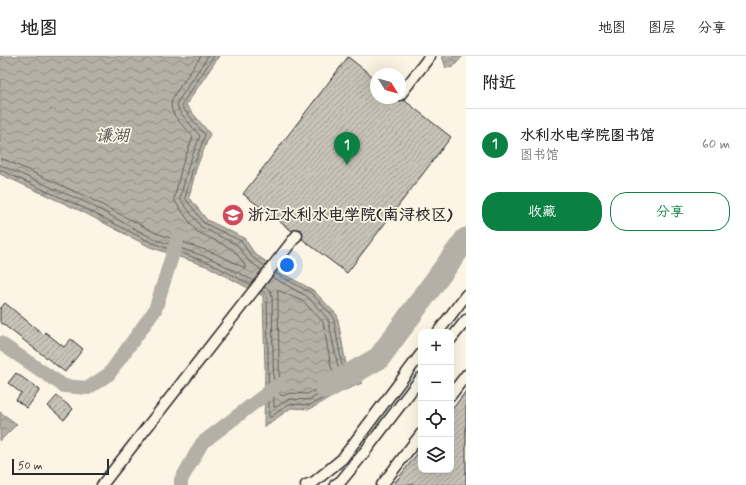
<!DOCTYPE html>
<html lang="zh">
<head>
<meta charset="utf-8">
<style>
	body { margin:0; font-family:Mynerve,"LXGW WenKai TC",sans-serif; background:#f6f6f6; color:#222 }
	.controls { position:absolute; right:12px; bottom:12px; display:grid; overflow:hidden; border-radius:8px; box-shadow:0 4px 16px #0002 }
	.controls button { width:36px; height:36px; display:grid; place-items:center; padding:0; border:0; border-bottom:1px solid #e0e0e0; background:#fff; color:#222; font:20px sans-serif }
	.compass { position:absolute; left:370px; top:12px; width:36px; height:36px; border-radius:50%; background:#fff; box-shadow:0 4px 16px #0002; rotate:127deg }
	.scale { position:absolute; left:12px; bottom:10px; width:97px; box-sizing:border-box; padding-left:4px; border:2px solid #2b2b2b; border-top:0; font-size:11px; line-height:14px; white-space:nowrap; color:#2b2b2b; -webkit-text-stroke:3px #fcf5e5; paint-order:stroke }
	.you { position:absolute; left:287px; top:209px; width:14px; height:14px; margin:-10px; border:3px solid #fff; border-radius:50%; background:#1a73e8; box-shadow:0 0 0 6px #1a73e833 }
	.badge { display:grid; place-items:center; width:26px; height:26px; border-radius:50%; background:#0b8043; color:#fff; font-size:13px; font-weight:700 }
	.pin { position:absolute; translate:-50% -33px; filter:drop-shadow(0 1px 2px #0008) }
	.pin::after { content:''; position:absolute; top:21px; width:14px; height:12px; background:inherit; clip-path:polygon(0 0,100% 0,50% 100%) }
	.list { margin:0; padding:0; list-style:none }
	h2 { display:flex; justify-content:space-between; align-items:center; height:52px; margin:0; padding:0 16px; font-size:17px }
	h2 small { font-size:13px; font-weight:400; color:#767676 }
	.list li { display:grid; grid-template-columns:26px 1fr auto; gap:12px; align-items:center; box-sizing:border-box; height:72px; padding:0 16px; border-top:1px solid #e0e0e0 }
	.list b { display:block; font-size:15px; white-space:nowrap }
	.list p { margin:0; font-size:13px; white-space:nowrap; color:#767676 }
	.list em { font-size:13px; font-style:normal; color:#767676 }
	.actions { display:flex; gap:8px; padding:12px 16px }
	.actions a { flex:1; padding:9px 0; border:1px solid #0b8043; border-radius:16px; text-align:center; font-size:14px; color:#0b8043 }
	.actions .main { background:#0b8043; color:#fff }
	.icon { flex:none; width:22px; height:22px; fill:none; stroke:currentColor; stroke-width:2; stroke-linecap:round; stroke-linejoin:round }
	.map { position:relative; flex:none; width:466px; height:429px; overflow:hidden }
	header { display:flex; align-items:center; gap:24px; box-sizing:border-box; height:56px; padding:0 20px; background:#fff; border-bottom:1px solid #e0e0e0 }
	header strong { font-size:19px }
	nav { display:flex; gap:22px; margin-inline-start:auto; font-size:14px }
	main { display:flex }
	aside { flex:1; background:#fff }
	.map>svg:first-child { display:block }
</style>
</head>
<body>
<header>
<strong>地图</strong>
<nav><a>地图</a><a>图层</a><a>分享</a></nav>
</header>
<main>
<div class="map">
<svg width="466" height="429" viewBox="0 0 466 429">
	<defs>
		<pattern id="water-waves" width="16" height="10" patternUnits="userSpaceOnUse"><rect width="16" height="10" fill="#b4b0a5"/><path d="M0 5q4-4 8 0t8 0" fill="none" stroke="#938f87"/></pattern>
		<pattern id="building-hatch" width="6" height="6" patternUnits="userSpaceOnUse"><rect width="6" height="6" fill="#c8c3b7"/><path d="M-1 1l2-2M0 6l6-6M5 7l2-2" fill="none" stroke="#a39f95"/></pattern>
	</defs>
	<rect width="100%" height="100%" fill="#fcf5e5"/>
	<filter id="ink" filterUnits="userSpaceOnUse"><feTurbulence type="fractalNoise" baseFrequency=".025" numOctaves="2"/><feDisplacementMap in="SourceGraphic" scale="8" xChannelSelector="R" yChannelSelector="G"/><feConvolveMatrix kernelMatrix="1 2 1 2 8 2 1 2 1" color-interpolation-filters="sRGB"/></filter>
	<g filter="url(#ink)">
		<g fill="url(#water-waves)" stroke="#7d7b74">
			<polygon points="0,0 219,0 186,49 210,78 196,113 189,141 207,164 244,182 255,198 287,220 313,234 337,259 346,308 362,327 343,335 310,353 291,352 264,371 265,312 263,240 209,211 150,191 83,156 0,118"/>
			<polygon points="442,0 463,0 453,11 446,12"/>
			<polygon points="0,356 17,368 0,385"/>
		</g>
		<g fill="none" stroke-linecap="round" stroke-linejoin="round">
			<g stroke="#62605c" stroke-width="1">
				<polyline points="208,0 177,47 179,55 200,80 188,111 180,143 201,171 237,189 249,205 262,214"/>
				<polyline points="214,0 182,48 183,52 205,79 193,112 185,142 204,167 241,185 252,201 265,210"/>
				<path d="M0,103L8,105L89,142L156,177L214,197L245,212V209L234,194L196,175L174,144L182,110L193,81C185,69 165,58 173,41L201,0"/>
				<polyline points="0,109 87,147 154,183 212,203 254,225"/>
				<polyline points="0,114 84,152 152,187 210,207 251,229"/>
				<polyline points="264,231 270,234 272,240 274,351 276,351 289,343 309,344 345,324 346,322 338,311 328,263 308,241 272,221"/>
				<polygon points="278,234 304,246 323,266 331,311 336,321 308,338 290,337 282,340 280,338"/>
				<polyline points="261,235 267,240 269,361 271,361 289,348 310,349 353,326 354,323 342,309 333,260 311,237 275,217"/>
			</g>
			<g stroke="#b4b0a5" stroke-width="14">
				<polyline points="0,287 64,330 88,332 109,318 155,254 178,181"/>
				<polyline points="181,429 181,424 202,387 279,328"/>
			</g>
			<polyline stroke="#b4b0a5" stroke-width="23" points="326,332 379,302 466,183"/>
		</g>
		<g fill="url(#building-hatch)" stroke="#2b2b2b">
			<polygon points="348,1 376,23 376,42 394,42 400,45 404,44 451,81 347,217 302,183 303,177 301,174 295,173 292,175 243,138"/>
			<polygon points="5,247 43,278 45,276 64,291 71,283 83,293 65,316 0,266 0,253"/>
			<polygon points="16,317 40,334 27,352 16,344 21,337 8,327"/>
			<polygon points="466,335 466,429 393,429 421,393 421,414 451,414 451,355"/>
			<polygon points="57,340 73,353 64,364 48,350"/>
		</g>
		<g fill="none" stroke-linecap="round" stroke-linejoin="round">
			<g stroke="#2b2b2b" stroke-width="13">
				<g id="minor">
					<polyline points="400,39 430,0"/>
					<polyline points="438,276 466,239"/>
					<polyline points="451,283 466,264"/>
					<polyline points="451,339 466,319"/>
					<polyline points="102,429 297,179"/>
					<polyline points="306,429 314,426 342,403 421,298"/>
					<polyline points="335,429 341,425 360,402 421,322"/>
					<polyline points="382,429 421,378"/>
				</g>
			</g>
			<use href="#minor" stroke="#fcf5e5" stroke-width="10"/>
		</g>
	</g>
	<defs>
		<g id="university-disc" transform="scale(1.15)"><circle r="9.5" fill="#d1495b" stroke="#fcf5e5"/><path d="M0-5L7-2L0 1L-7-2ZM-4 1L0 2.5L4 1V4Q0 6-4 4Z" fill="#fff"/></g>
	</defs>
	<g fill-rule="evenodd">
		<use href="#university-disc" x="233" y="159"/>
	</g>
	<g text-anchor="middle" dominant-baseline="central" stroke-width="3.5" stroke-linejoin="round" paint-order="stroke">
		<g font-size="16" font-weight="bold" fill="#2b2b2b" stroke="#fcf5e5" text-anchor="start">
			<text x="248" y="159">浙江水利水电学院(南浔校区)</text>
		</g>
		<g font-size="17" font-style="italic" fill="#545350" stroke="#fcf5e5">
			<text x="112" y="80">谦湖</text>
		</g>
	</g>
</svg>
<div class="controls">
<button>+</button>
<button>−</button>
<button><svg class="icon" aria-label="locate" viewBox="0 0 24 24"><circle cx="12" cy="12" r="6"/><path d="M12 2v4M12 18v4M2 12h4M18 12h4"/></svg></button>
<button><svg class="icon" aria-label="layers" viewBox="0 0 24 24"><path d="M12 4l9 5-9 5-9-5zM3 14l9 5 9-5"/></svg></button>
</div>
<svg class="compass" viewBox="-18 -18 36 36"><path d="M0-13l5 13h-10z" fill="#e53935"/><path d="M0 13l5-13h-10z" fill="#767676"/></svg>
<div class="scale">50 m</div>
<div class="you"></div>
<div class="pin badge" style="left:347px;top:109px">1</div>
</div>
<aside>
<h2>附近<small></small></h2>
<ul class="list">
<li><span class="badge">1</span><div><b>水利水电学院图书馆</b><p>图书馆</p></div><em>60 m</em></li>
</ul>
<div class="actions"><a class="main">收藏</a><a>分享</a></div>
</aside>
</main>
</body>
</html>
